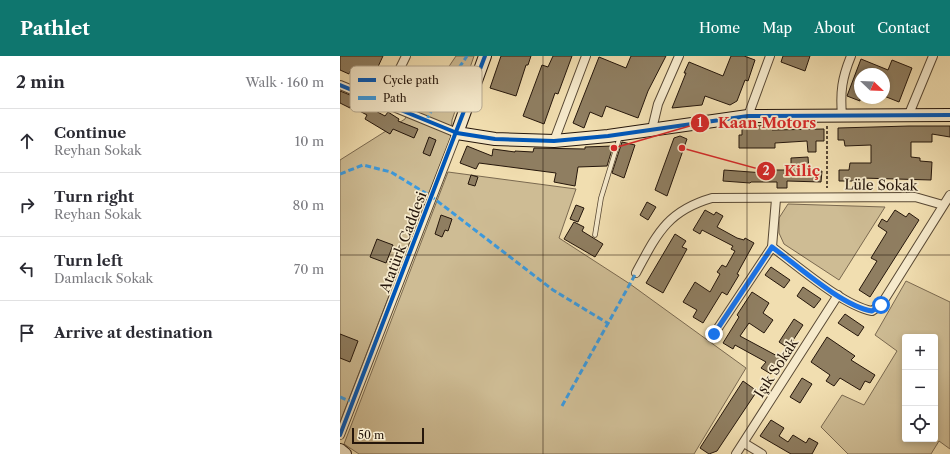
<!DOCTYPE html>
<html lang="en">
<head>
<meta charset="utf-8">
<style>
	body { margin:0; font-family:"Libre Caslon Text",serif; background:#f7f7f7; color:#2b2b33 }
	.controls { position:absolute; right:12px; bottom:12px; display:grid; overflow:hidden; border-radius:4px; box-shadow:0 2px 6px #0003 }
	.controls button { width:36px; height:36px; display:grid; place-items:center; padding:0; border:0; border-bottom:1px solid #e1e1e2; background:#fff; color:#2b2b33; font:20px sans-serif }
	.compass { position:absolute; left:514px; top:12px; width:36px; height:36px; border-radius:50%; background:#fff; box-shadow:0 2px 6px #0003; rotate:113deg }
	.scale { position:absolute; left:12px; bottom:10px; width:72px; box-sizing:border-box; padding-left:4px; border:2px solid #25160b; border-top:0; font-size:11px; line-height:14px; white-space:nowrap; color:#25160b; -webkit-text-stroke:3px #f6eacc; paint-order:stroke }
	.stop { position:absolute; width:12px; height:12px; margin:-9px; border:3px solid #1a73e8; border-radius:50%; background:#fff }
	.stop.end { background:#1a73e8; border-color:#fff; box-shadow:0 1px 4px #0008 }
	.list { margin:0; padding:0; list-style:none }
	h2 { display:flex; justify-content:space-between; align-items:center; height:52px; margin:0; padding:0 16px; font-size:17px }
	h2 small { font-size:13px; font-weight:400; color:#7c7c81 }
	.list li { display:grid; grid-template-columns:26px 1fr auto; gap:12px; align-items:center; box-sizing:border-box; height:64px; padding:0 16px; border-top:1px solid #e1e1e2 }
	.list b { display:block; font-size:15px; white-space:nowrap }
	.list p { margin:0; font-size:13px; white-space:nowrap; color:#7c7c81 }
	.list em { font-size:13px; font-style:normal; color:#7c7c81 }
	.icon { flex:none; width:22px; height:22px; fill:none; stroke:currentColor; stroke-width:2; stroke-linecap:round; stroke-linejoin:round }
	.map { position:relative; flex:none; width:610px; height:398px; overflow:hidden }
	header { display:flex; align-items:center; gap:24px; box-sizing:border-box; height:56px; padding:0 20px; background:#0f766e; color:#fff }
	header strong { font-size:19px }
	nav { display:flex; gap:22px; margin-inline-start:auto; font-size:14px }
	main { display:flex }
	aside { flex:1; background:#fff }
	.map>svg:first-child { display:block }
</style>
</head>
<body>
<header>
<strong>Pathlet</strong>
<nav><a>Home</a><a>Map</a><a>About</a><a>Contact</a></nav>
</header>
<main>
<aside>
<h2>2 min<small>Walk · 160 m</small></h2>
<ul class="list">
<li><svg class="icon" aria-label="ahead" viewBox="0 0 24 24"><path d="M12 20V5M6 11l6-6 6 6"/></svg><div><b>Continue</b><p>Reyhan Sokak</p></div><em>10 m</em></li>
<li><svg class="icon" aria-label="right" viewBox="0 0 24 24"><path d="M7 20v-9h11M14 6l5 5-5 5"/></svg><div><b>Turn right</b><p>Reyhan Sokak</p></div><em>80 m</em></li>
<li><svg class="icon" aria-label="left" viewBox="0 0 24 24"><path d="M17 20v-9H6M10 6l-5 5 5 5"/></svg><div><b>Turn left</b><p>Damlacık Sokak</p></div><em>70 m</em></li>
<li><svg class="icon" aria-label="arrive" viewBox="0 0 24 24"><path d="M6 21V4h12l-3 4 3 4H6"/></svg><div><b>Arrive at destination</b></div></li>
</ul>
</aside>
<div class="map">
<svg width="610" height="398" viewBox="0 0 610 398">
	<rect width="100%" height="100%" fill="#f1deb0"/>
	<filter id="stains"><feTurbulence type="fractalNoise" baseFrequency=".005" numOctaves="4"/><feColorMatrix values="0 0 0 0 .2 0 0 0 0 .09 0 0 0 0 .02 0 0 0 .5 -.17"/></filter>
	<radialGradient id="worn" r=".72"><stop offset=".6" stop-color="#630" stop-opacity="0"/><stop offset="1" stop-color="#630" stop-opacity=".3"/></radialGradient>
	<g fill="#cebc94" stroke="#7a6950" fill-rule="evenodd">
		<polygon points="116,0 134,0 112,64 111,80 0,366 0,104 65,63 72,47 81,52"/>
		<polygon points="108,116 236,133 219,182 290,228 406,312 354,398 19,398 4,388"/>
		<polygon points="448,148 545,151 499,224 444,188 439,177 439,162"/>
		<path d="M566,225L610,246V393L599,385L591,398H508L481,371L502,339L524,349L557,295L535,279ZM565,281H595V383H565Z"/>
	</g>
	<g fill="#8f7e61" stroke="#25160b">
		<polygon points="0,0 43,0 36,15 40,17 36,27 10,15 9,18 0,14"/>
		<polygon points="161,0 191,0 188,9 186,9 176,40 150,32"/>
		<polygon points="213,0 232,0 218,38 215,37 204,68 183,60 202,9 208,11"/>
		<polygon points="291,0 326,0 308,35 298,62 266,50 262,61 250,56 244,72 233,67 259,1 286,12"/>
		<polygon points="391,0 404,0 415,4 408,25 405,24 397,45 390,49 365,40 362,49 332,52 346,17 344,17 349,6 383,20"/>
		<polygon points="443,0 470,0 465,15 441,6"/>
		<polygon points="521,3 548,14 552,4 572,12 559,46 544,40 544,18 520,18 520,45 507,40"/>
		<polygon points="0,35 30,47 28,51 45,60 48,56 59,63 58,65 78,73 74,82 53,73 50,78 25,63 27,59 10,50 10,52 0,47"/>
		<polygon points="432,69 432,74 484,73 484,85 476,85 476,96 468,96 467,85 435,87 435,92 399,92 399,79 402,79 402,71"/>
		<polygon points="569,70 610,70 610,81 592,78 592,86 571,86 571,101 580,102 580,105 592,106 591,124 521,122 521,125 499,125 499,114 509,114 510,107 531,107 531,89 505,90 504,84 498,84 498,72"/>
		<polygon points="340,80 347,83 327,140 315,134 334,82"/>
		<polygon points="89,81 96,84 90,100 83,97"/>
		<polygon points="282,86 295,89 284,122 272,117"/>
		<polygon points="127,90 152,100 153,93 175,96 175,95 193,96 194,92 245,93 245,91 273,90 267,110 238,111 235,130 214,126 216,117 139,107 136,113 120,107"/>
		<polygon points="468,101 469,114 482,115 481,126 447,125 447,132 437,132 437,126 411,126 410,127 383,125 384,114 424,117 424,114 451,114 451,102"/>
		<polygon points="131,119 138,121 135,130 128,128"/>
		<polygon points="307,146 316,151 308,164 300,159"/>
		<polygon points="236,149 244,152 238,166 230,163"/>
		<polygon points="365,154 374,159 376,156 383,160 377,171 397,182 404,184 405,182 414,187 397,218 399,219 387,239 382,236 363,267 353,261 357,254 343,246 355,226 370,236 380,218 377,216 382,209 386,211 395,195 391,193 393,190 362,174 360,178 353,174"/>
		<polygon points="555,154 566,161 569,157 579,164 530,241 519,234 537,205 531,202 547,176 538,170 542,163 547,166"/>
		<polygon points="101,159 112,163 108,175 105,174 102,181 95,178"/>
		<polygon points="234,166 244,171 242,175 263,188 255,201 224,183"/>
		<polygon points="335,178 346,185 342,191 347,193 323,237 306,227"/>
		<polygon points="37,183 53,189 46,207 30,201"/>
		<polygon points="431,211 450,224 444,232 425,219"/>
		<polygon points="463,231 481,243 474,252 457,240"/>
		<polygon points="412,236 429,247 423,257 433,264 424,277 409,267 400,280 441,302 431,318 421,312 426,306 395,289 393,293 383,287 399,261 397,259"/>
		<polygon points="505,258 524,271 518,280 498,267"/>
		<polygon points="454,263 463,269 448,292 439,286"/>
		<polygon points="0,278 18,285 10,306 0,302"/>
		<polygon points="487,281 515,300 511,304 535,319 530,327 525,325 520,334 500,322 494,330 486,325 490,319 471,306"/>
		<polygon points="462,322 472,328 460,347 450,341"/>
		<polygon points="403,325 417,335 377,395 369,398 360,392"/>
		<polygon points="431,364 444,372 439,380 448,386 453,379 466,387 469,382 478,387 472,398 451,398 420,380"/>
	</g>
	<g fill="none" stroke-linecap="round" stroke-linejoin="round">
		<g stroke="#584834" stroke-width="5.5">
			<polyline id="lane" points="255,179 261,142 280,80"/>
		</g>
		<g stroke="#584834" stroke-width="10">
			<g id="street">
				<polyline points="0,29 117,77 0,379"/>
				<polyline points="43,47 66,0"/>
				<polyline points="569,58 593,0"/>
				<path d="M502,59C500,36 502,22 511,0"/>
				<polyline points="408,60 430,0"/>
				<polyline points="312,73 318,48 339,0"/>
				<polyline points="214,85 246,0"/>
				<path d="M432,191C458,210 502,249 532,255L541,249L610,139"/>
				<path d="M296,217C317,178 327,155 372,142L575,141L603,149"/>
				<polyline points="374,278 432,191 436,143"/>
				<polyline points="404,387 422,398"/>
				<polyline points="396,398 498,239"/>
			</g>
		</g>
		<g stroke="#25160b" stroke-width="14">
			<g id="secondary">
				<polyline points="145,0 117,77 155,83 214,85 268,80 408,60 610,59"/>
				<polyline points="0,394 5,398"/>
			</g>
		</g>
		<polyline stroke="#25160b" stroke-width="1.5" stroke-dasharray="3 2" stroke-linecap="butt" points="487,70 487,132"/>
		<use href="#lane" stroke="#f6eacc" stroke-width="4"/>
		<use href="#street" stroke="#f6eacc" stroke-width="8"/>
		<use href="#secondary" stroke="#f6eacc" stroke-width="12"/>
		<g stroke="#3c9ade" stroke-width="3" stroke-dasharray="6 3" stroke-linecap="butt">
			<polyline points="86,65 97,44 127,0"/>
			<polyline points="0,118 23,109 51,116 92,141 213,234 269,268"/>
			<polyline points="0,341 12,346"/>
			<polyline points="222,350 296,217"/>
		</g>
		<g stroke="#f6eacc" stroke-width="6">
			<g id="cycleway">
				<polyline points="0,29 117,77 155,83 214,85 268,80 408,60 610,59"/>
				<polyline points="0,379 145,0"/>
			</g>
		</g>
		<use href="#cycleway" stroke="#0057b8" stroke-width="4"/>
	</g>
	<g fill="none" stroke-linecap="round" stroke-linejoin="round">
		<path stroke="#1a73e8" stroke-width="5" d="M374,278L432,191C458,210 502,250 532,255L541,249"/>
	</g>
	<path fill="none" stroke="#25160b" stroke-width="1" stroke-opacity="0.55" d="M203,0V398M407,0V398M0,199H610"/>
	<g text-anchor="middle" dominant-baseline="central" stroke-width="3.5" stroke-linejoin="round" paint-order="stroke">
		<g font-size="14" fill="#25160b" stroke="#f6eacc">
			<text transform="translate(541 129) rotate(1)">Lüle Sokak</text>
			<text transform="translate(63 186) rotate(-69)">Atatürk Caddesi</text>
			<text transform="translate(436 312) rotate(-57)">Işık Sokak</text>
		</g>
	</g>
	<rect x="10" y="10" width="132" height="46" rx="6" fill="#f6eacc" stroke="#b7aa92" stroke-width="1"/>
	<rect x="18" y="22" width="18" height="4" fill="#0057b8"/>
	<rect x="18" y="40" width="18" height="4" fill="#3c9ade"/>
	<g font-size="11" fill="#25160b">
		<text x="43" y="28">Cycle path</text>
		<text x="43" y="46">Path</text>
	</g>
	<path fill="none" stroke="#d62828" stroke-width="1.5" d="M274 92L360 67M342 92L426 115"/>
	<g fill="#d62828" stroke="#f6eacc" stroke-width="1.5">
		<circle cx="274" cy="92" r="4"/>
		<circle cx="342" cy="92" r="4"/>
		<circle cx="360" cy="67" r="10"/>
		<circle cx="426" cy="115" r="10"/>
	</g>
	<g font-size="12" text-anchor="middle" font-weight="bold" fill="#fff">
		<text x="360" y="71">1</text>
		<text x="426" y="119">2</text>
	</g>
	<g font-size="15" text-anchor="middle" font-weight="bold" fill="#d62828" stroke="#f6eacc" stroke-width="3.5" stroke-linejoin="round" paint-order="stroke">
		<text x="427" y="72">Kaan Motors</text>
		<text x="462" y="120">Kiliç</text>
	</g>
	<rect width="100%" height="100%" filter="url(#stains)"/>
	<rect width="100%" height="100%" fill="url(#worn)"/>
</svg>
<div class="controls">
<button>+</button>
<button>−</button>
<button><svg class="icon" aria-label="locate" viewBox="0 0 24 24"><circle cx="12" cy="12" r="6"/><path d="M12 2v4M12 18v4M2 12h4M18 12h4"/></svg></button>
</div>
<svg class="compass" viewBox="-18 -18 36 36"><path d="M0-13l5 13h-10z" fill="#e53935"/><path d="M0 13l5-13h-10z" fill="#7c7c81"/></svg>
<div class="scale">50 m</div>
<div class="stop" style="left:541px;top:249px"></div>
<div class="stop end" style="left:374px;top:278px"></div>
</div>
</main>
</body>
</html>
